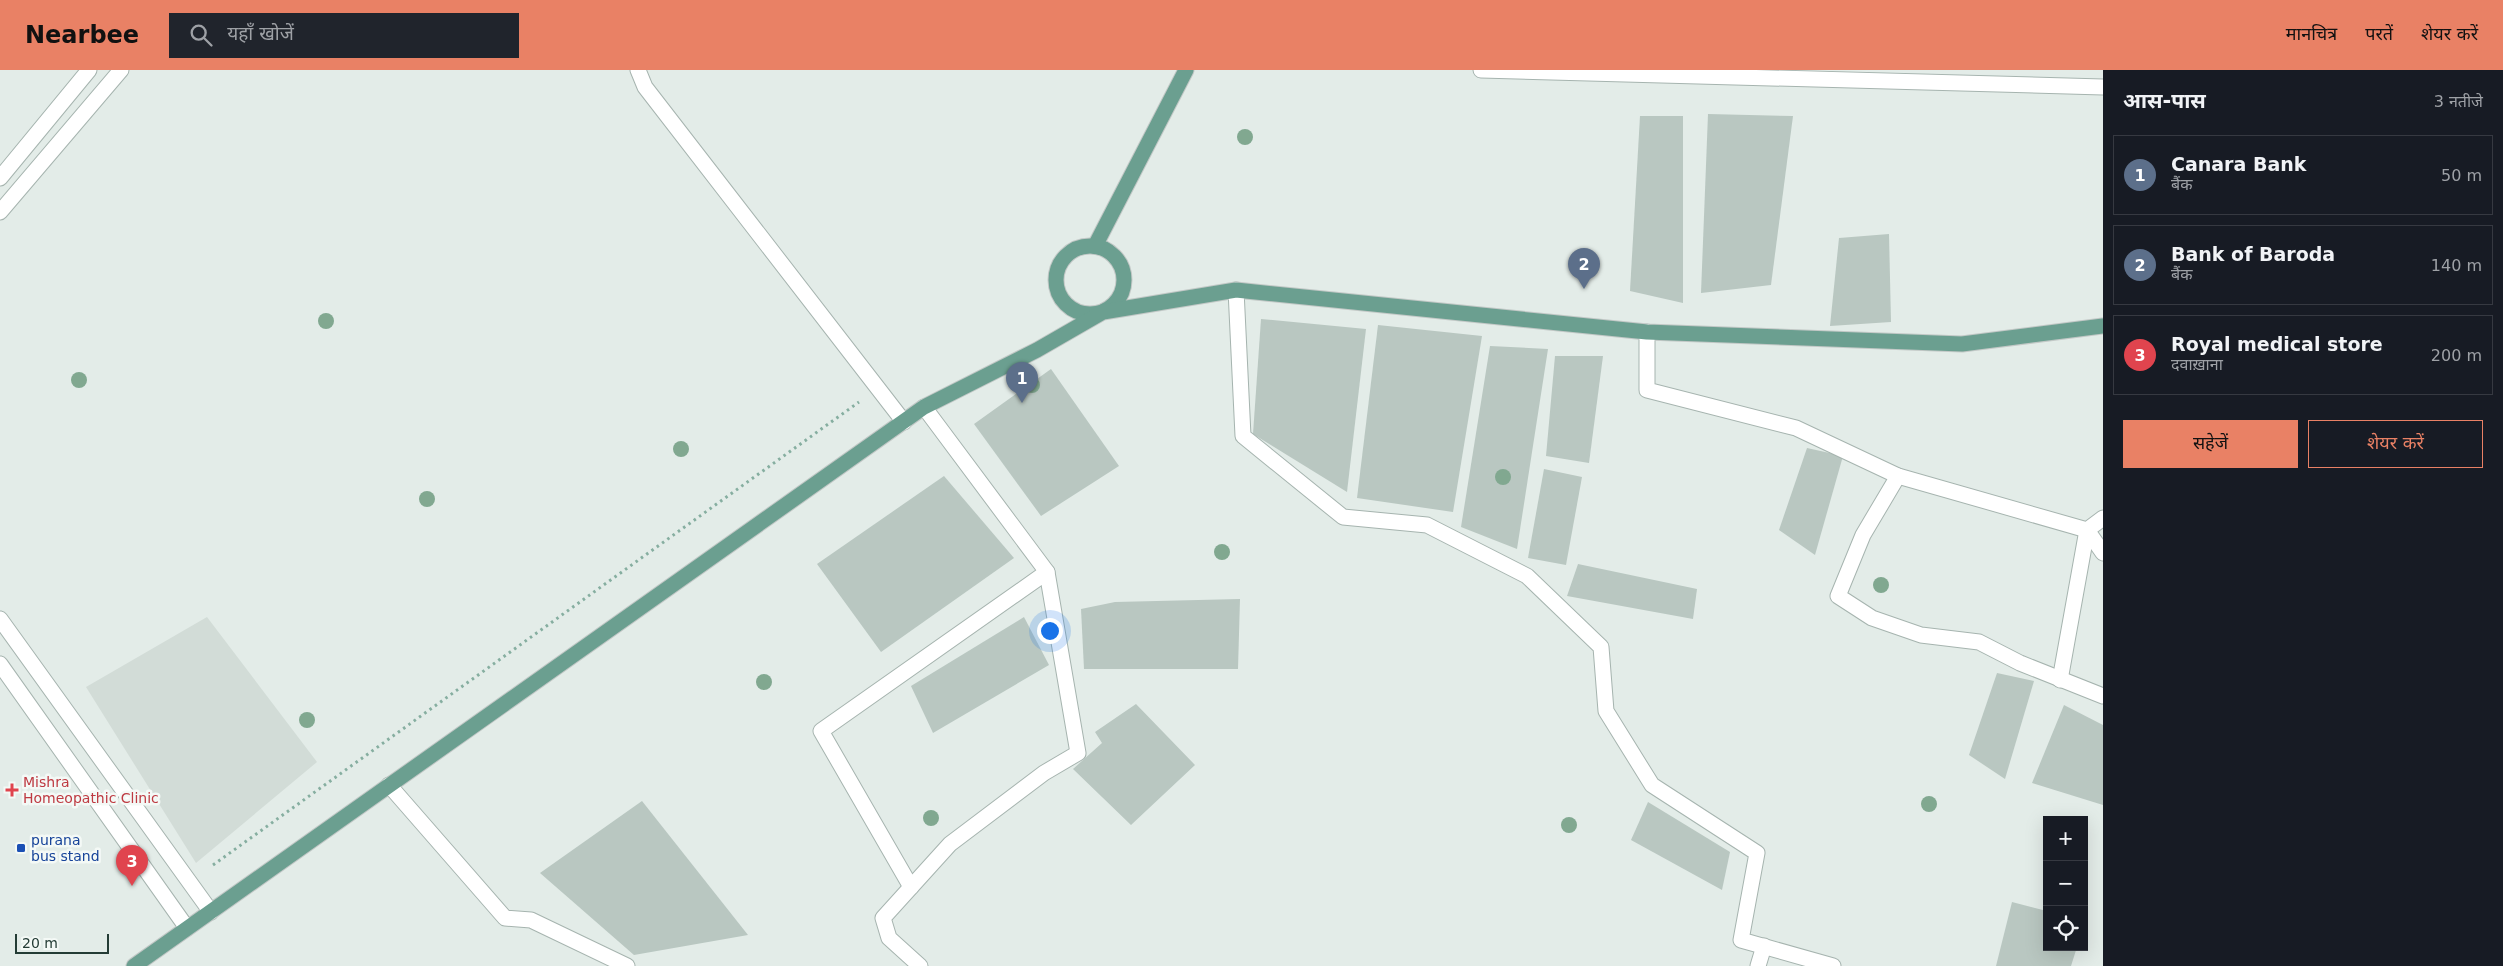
<!DOCTYPE html>
<html lang="hi">
<head>
<meta charset="utf-8">
<style>
	body { margin:0; font-family:"DejaVu Sans","Noto Sans Devanagari",sans-serif; background:#20242c; color:#f1f3f6 }
	.controls { position:absolute; right:15px; bottom:15px; display:grid; overflow:hidden; border-radius:0px; box-shadow:0 5px 20px #0002 }
	.controls button { width:45px; height:45px; display:grid; place-items:center; padding:0; border:0; border-bottom:1px solid #363941; background:#171b24; color:#f1f3f6; font:25px sans-serif }
	.scale { position:absolute; left:15px; bottom:12px; width:94px; box-sizing:border-box; padding-left:5px; border:2px solid #243c35; border-top:0; font-size:14px; line-height:18px; white-space:nowrap; color:#243c35; -webkit-text-stroke:4px #f4f9f6; paint-order:stroke }
	.you { position:absolute; left:1049px; top:560px; width:18px; height:18px; margin:-12px; border:4px solid #fff; border-radius:50%; background:#1a73e8; box-shadow:0 0 0 8px #1a73e833 }
	.badge { display:grid; place-items:center; width:32px; height:32px; border-radius:50%; background:#e98165; color:#fff; font-size:16px; font-weight:700 }
	.pin { position:absolute; translate:-50% -41px; filter:drop-shadow(0 1px 2px #0008) }
	.pin::after { content:''; position:absolute; top:26px; width:18px; height:15px; background:inherit; clip-path:polygon(0 0,100% 0,50% 100%) }
	.list { margin:0; padding:0; list-style:none }
	h2 { display:flex; justify-content:space-between; align-items:center; height:65px; margin:0; padding:0 20px; font-size:21px }
	h2 small { font-size:16px; font-weight:400; color:#9ea1a6 }
	.list li { display:grid; grid-template-columns:32px 1fr auto; gap:15px; align-items:center; box-sizing:border-box; height:80px; margin:0 10px 10px; padding:0 10px; border:1px solid #363941; border-radius:0px }
	.list b { display:block; font-size:19px; white-space:nowrap }
	.list p { margin:0; font-size:16px; white-space:nowrap; color:#9ea1a6 }
	.list em { font-size:16px; font-style:normal; color:#9ea1a6 }
	.actions { display:flex; gap:10px; padding:15px 20px }
	.actions a { flex:1; padding:11px 0; border:1px solid #e98165; border-radius:0px; text-align:center; font-size:18px; color:#e98165 }
	.actions .main { background:#e98165; color:#111 }
	.icon { flex:none; width:28px; height:28px; fill:none; stroke:currentColor; stroke-width:2; stroke-linecap:round; stroke-linejoin:round }
	.map { position:relative; flex:none; width:2103px; height:896px; overflow:hidden }
	header { display:flex; align-items:center; gap:30px; box-sizing:border-box; height:70px; padding:0 25px; background:#e98165; color:#111 }
	header strong { font-size:24px }
	nav { display:flex; gap:28px; margin-inline-start:auto; font-size:18px }
	.search { width:350px; height:45px; background:#20242c; display:flex; align-items:center; gap:12px; box-sizing:border-box; padding:0 18px; border-radius:0px; color:#9ea1a6; font-size:19px }
	main { display:flex }
	aside { flex:1; background:#171b24 }
	.map>svg:first-child { display:block }
</style>
</head>
<body>
<header>
<strong>Nearbee</strong>
<div class="search"><svg class="icon" aria-label="search" viewBox="0 0 24 24"><circle cx="10" cy="10" r="6"/><path d="M15 15l6 6"/></svg>यहाँ खोजें</div>
<nav><a>मानचित्र</a><a>परतें</a><a>शेयर करें</a></nav>
</header>
<main>
<div class="map">
<svg width="2103" height="896" viewBox="0 0 2103 896">
	<rect width="100%" height="100%" fill="#e3ece8"/>
	<polygon fill="#d2dcd7" points="207,547 317,692 196,793 86,617"/>
	<g fill="#b9c7c1">
		<polygon points="1708,44 1793,46 1771,215 1701,223"/>
		<polygon points="1640,46 1683,46 1683,233 1630,221"/>
		<polygon points="1889,164 1891,252 1830,256 1839,168"/>
		<polygon points="1261,249 1366,259 1347,422 1253,364"/>
		<polygon points="1378,255 1482,266 1453,442 1357,428"/>
		<polygon points="1490,276 1548,279 1517,479 1461,457"/>
		<polygon points="1555,286 1603,286 1589,393 1546,386"/>
		<polygon points="1051,299 1119,396 1041,446 974,354"/>
		<polygon points="1807,378 1843,386 1815,485 1779,460"/>
		<polygon points="1544,399 1582,407 1566,495 1528,488"/>
		<polygon points="944,406 1014,488 881,582 817,494"/>
		<polygon points="1578,494 1697,519 1693,549 1567,526"/>
		<polygon points="1240,529 1238,599 1084,599 1081,539 1115,532"/>
		<polygon points="1024,547 1049,595 933,663 911,616"/>
		<polygon points="1997,603 2034,611 2005,709 1969,685"/>
		<polygon points="1136,634 1195,695 1131,755 1073,699 1102,673 1095,662"/>
		<polygon points="2064,635 2103,655 2103,735 2032,713"/>
		<polygon points="642,731 748,865 634,885 540,803"/>
		<polygon points="1648,732 1730,782 1722,820 1631,770"/>
		<polygon points="2012,832 2047,841 2047,877 2077,877 2071,896 1996,896"/>
	</g>
	<g fill="none" stroke-linecap="round" stroke-linejoin="round">
		<g stroke="#a6b4af" stroke-width="17">
			<g id="minor">
				<polyline points="638,0 645,17 904,352"/>
				<polyline points="1481,0 2103,17"/>
				<polyline points="0,108 89,0"/>
				<polyline points="0,142 121,0"/>
				<polyline points="1236,220 1243,366 1343,447 1427,455 1527,506 1601,577 1606,641 1652,715 1757,783 1741,870 1833,896"/>
				<polyline points="1647,262 1647,320 1796,358 1898,406 2087,460 2103,448"/>
				<polyline points="1898,406 1863,465 1838,526 1872,548 1921,565 1979,572 2020,593 2103,626"/>
				<polyline points="2087,460 2103,483"/>
				<polyline points="0,549 211,842"/>
				<polyline points="0,594 187,858"/>
				<polyline points="2060,610 2087,460"/>
				<polyline points="389,715 505,848 531,850 627,896"/>
				<polyline points="911,817 821,661 1047,502"/>
				<polyline points="920,896 889,868 883,848 950,774 1044,703 1078,683 1047,502 924,337"/>
				<polyline points="1758,896 1764,876"/>
			</g>
		</g>
		<g stroke="#c2c8c6" stroke-width="17">
			<g id="major">
				<circle cx="1090" cy="210" r="34"/>
				<polyline points="1095,176 1186,0"/>
				<polyline points="134,896 924,337 1037,280 1103,242 1236,220 1647,262 1962,274 2103,256"/>
			</g>
		</g>
		<polyline stroke="#86aea0" stroke-width="3" stroke-dasharray="2.5 4" stroke-linecap="butt" points="213,795 859,332"/>
		<use href="#minor" stroke="#fff" stroke-width="15"/>
		<use href="#major" stroke="#6b9f90" stroke-width="15"/>
	</g>
	<g fill="#81a890">
		<circle cx="1245" cy="67" r="8"/>
		<circle cx="326" cy="251" r="8"/>
		<circle cx="79" cy="310" r="8"/>
		<circle cx="1032" cy="315" r="8"/>
		<circle cx="681" cy="379" r="8"/>
		<circle cx="1503" cy="407" r="8"/>
		<circle cx="427" cy="429" r="8"/>
		<circle cx="1222" cy="482" r="8"/>
		<circle cx="1881" cy="515" r="8"/>
		<circle cx="764" cy="612" r="8"/>
		<circle cx="307" cy="650" r="8"/>
		<circle cx="1929" cy="734" r="8"/>
		<circle cx="931" cy="748" r="8"/>
		<circle cx="1569" cy="755" r="8"/>
	</g>
	<path fill="#e0444e" stroke="#f4f9f6" stroke-width="2" d="M9.5 712.5h5v5h5v5h-5v5h-5v-5h-5v-5h5z"/>
	<rect fill="#1a4fb4" stroke="#f4f9f6" stroke-width="2" x="16" y="773" width="10" height="10" rx="2.5"/>
	<g text-anchor="middle" dominant-baseline="central" stroke-width="5" stroke-linejoin="round" paint-order="stroke">
		<g font-size="14" fill="#be3a42" stroke="#f4f9f6" text-anchor="start">
			<text x="23" y="712">Mishra<tspan x="23" dy="16">Homeopathic Clinic</tspan></text>
		</g>
		<g font-size="14" fill="#164399" stroke="#f4f9f6" text-anchor="start">
			<text x="31" y="770">purana<tspan x="31" dy="16">bus stand</tspan></text>
		</g>
	</g>
</svg>
<div class="controls">
<button>+</button>
<button>−</button>
<button><svg class="icon" aria-label="locate" viewBox="0 0 24 24"><circle cx="12" cy="12" r="6"/><path d="M12 2v4M12 18v4M2 12h4M18 12h4"/></svg></button>
</div>
<div class="scale">20 m</div>
<div class="you"></div>
<div class="pin badge" style="left:1022px;top:333px;background:#5c6f8a">1</div>
<div class="pin badge" style="left:1584px;top:219px;background:#5c6f8a">2</div>
<div class="pin badge" style="left:132px;top:816px;background:#e0444e">3</div>
</div>
<aside>
<h2>आस-पास<small>3 नतीजे</small></h2>
<ul class="list">
<li><span class="badge" style="background:#5c6f8a">1</span><div><b>Canara Bank</b><p>बैंक</p></div><em>50 m</em></li>
<li><span class="badge" style="background:#5c6f8a">2</span><div><b>Bank of Baroda</b><p>बैंक</p></div><em>140 m</em></li>
<li><span class="badge" style="background:#e0444e">3</span><div><b>Royal medical store</b><p>दवाख़ाना</p></div><em>200 m</em></li>
</ul>
<div class="actions"><a class="main">सहेजें</a><a>शेयर करें</a></div>
</aside>
</main>
</body>
</html>
